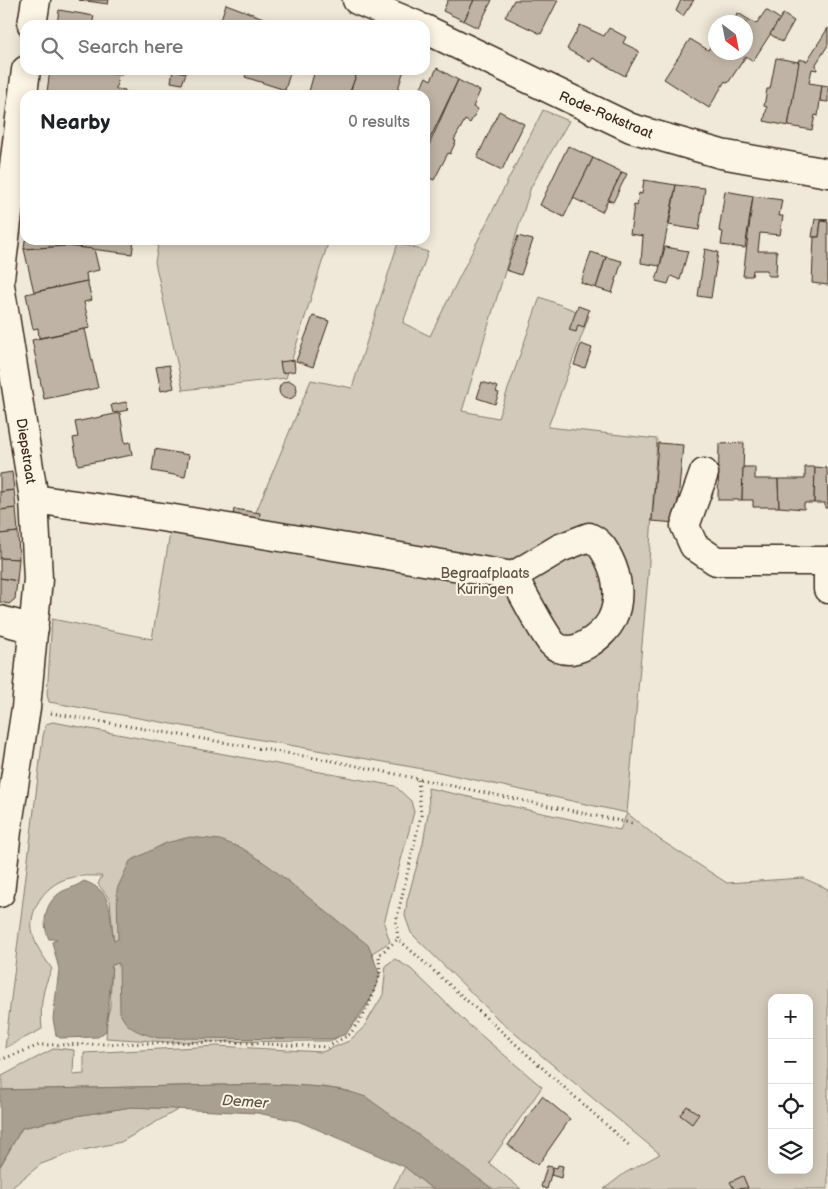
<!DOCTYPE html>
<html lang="en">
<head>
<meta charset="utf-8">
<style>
	body { margin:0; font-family:"Balsamiq Sans",sans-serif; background:#f2f2f2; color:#202124 }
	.controls { position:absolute; right:15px; bottom:15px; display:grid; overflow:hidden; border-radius:10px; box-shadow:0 2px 12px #0003 }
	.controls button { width:45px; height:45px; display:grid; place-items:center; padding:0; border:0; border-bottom:1px solid #e0e0e0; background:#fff; color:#202124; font:25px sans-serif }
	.compass { position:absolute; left:708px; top:15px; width:45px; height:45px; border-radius:50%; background:#fff; box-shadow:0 2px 12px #0003; rotate:148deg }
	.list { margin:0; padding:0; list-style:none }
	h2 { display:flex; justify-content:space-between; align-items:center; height:65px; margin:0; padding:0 20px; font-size:21px }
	h2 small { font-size:16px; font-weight:400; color:#757577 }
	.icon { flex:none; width:28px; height:28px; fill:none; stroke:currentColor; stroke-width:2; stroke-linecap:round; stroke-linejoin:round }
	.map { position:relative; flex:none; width:828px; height:1189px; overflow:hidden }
	.search { position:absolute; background:#fff; box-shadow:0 2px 12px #0003; left:20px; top:20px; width:410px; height:55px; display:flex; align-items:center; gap:12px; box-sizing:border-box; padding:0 18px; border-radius:15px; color:#757577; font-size:19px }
	.panel { position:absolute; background:#fff; box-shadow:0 2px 12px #0003; left:20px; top:90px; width:410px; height:155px; border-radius:15px }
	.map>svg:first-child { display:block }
</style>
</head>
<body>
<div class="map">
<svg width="828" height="1189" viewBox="0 0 828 1189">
	<rect width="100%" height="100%" fill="#f0e9d9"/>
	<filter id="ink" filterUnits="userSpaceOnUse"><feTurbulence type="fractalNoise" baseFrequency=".02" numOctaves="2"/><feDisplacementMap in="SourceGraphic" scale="10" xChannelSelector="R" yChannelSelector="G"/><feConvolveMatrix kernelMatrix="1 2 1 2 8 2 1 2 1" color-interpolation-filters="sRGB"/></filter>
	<g filter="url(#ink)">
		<g fill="#d2c9ba" stroke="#867a6c" fill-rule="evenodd">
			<path d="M543,110L569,121L531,187L462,411L498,418L540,297L589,316L548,427L657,439L648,577L627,813L659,839L727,883L803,878L828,889V1189H604L625,1173L660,1154L501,1022L411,933L405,916L407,901L423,843L429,808L428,788L620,830L627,813L434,771L49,702L47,695L52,619L152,639L174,510L251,524L311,380L352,388L398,243L428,252L403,323L430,336ZM772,998H809V1170H772Z"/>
			<polygon points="159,240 329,240 286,378 183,390 155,262"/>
			<path d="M53,722L395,786L411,801L414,812L384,923L390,942L372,953C386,987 361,1026 331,1041L168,1042L106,1038L107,1018L110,1007L113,936L110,900L98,884L102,876C91,876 81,875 70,878C48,882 29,907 32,930C34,945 44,957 52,969C42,989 40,1006 42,1029L5,1048L43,736L46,724Z"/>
			<polygon points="395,959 411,969 469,1025 542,1087 489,1163 521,1189 493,1189 349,1091 322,1087 267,1084 2,1090 2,1076 55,1048 74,1050 73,1075 84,1074 84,1053 217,1046 322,1052 349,1041 363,1028 383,995 386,965"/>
			<polygon points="131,1107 179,1109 121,1142 74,1152 41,1164 10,1189 0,1189 0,1167 22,1128 70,1117"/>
			<polygon points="405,1167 432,1189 393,1189"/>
		</g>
		<g fill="#aaa091" stroke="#7e7163">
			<path d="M190,837L220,840L242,848L269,866L368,945L380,975L371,998L346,1034L332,1039L158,1038C141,1033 127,1030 120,1013L119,963L112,965L106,1031L98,1037L60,1038L56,1035L53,1019L59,969L52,942L57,939H49C41,922 45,901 63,891C70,888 77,886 84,881C116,892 108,915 114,941L118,939L117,889L130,861L166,843Z"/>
			<path d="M267,1084C301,1086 334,1085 366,1097L493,1189H432L405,1167L298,1121L257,1113L131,1107L70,1117L22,1128L0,1166V1090Z"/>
		</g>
		<g fill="#beb3a4" stroke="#3b2a1e">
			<polygon points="79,0 109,0 108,4"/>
			<polygon points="448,0 474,0 464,21 443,11"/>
			<polygon points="474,0 492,0 478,28 464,21"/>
			<polygon points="514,0 558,0 541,34 505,17"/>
			<polygon points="681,0 694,0 683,16 676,11"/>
			<polygon points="226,4 266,19 263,25 219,25"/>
			<polygon points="59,10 94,16 92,25 57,25"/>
			<polygon points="766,10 780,19 753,61 746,56 728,83 725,81 709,108 664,79 690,39 708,50 716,38 716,52 746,52 746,22 732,22 738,13 756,24"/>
			<polygon points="783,14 794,21 782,42 770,34"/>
			<polygon points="266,19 286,25 263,25"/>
			<polygon points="580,25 604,36 609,28 626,37 623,43 639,51 625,76 593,58 590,62 567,49"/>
			<polygon points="828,28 828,45 816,64 817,70 812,69 809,83 822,85 818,116 815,115 812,130 788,126 799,59 807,61"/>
			<polygon points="776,58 799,62 788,126 764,121 767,107 764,106 767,89 770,89"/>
			<polygon points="437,68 458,80 427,145 425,144 425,95 417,95 426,77 431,80"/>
			<polygon points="50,70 87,70 118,75 116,89 125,90 124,95 66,95 47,92"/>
			<polygon points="87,70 123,70 122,75"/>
			<polygon points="173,70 186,73 182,84 171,82"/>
			<polygon points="247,70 291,70 285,90 245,77"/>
			<polygon points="315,70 358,70 349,95 308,95"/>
			<polygon points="358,70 404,70 396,95 349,95"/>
			<polygon points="458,80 480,91 473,107 478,109 470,123 465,120 454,140 456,141 450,154 448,153 434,180 425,176 425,154"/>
			<polygon points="822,85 828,86 828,102 820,101"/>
			<polygon points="166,91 180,92 179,95 166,95"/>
			<polygon points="47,92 66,95 46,95"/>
			<polygon points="499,111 524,124 502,170 477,158"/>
			<polygon points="568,146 593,158 564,217 540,205"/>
			<polygon points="593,158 622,172 602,212 573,198"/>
			<polygon points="622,172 627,174 613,202 608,200"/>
			<polygon points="644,180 676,185 660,266 641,263 643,236 630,234 634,205 637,206 639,193 642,194"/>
			<polygon points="676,185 705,188 699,230 669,225"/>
			<polygon points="725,191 753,196 745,248 721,245 723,232 719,231"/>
			<polygon points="753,196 782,200 779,216 783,216 780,235 760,233 758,251 777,251 776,276 768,276 767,270 753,270 752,276 743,276"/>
			<polygon points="815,219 828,220 821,221 819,237 812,237"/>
			<polygon points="821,221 828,222 828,285 812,283 814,237 819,237"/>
			<polygon points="518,236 533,240 521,275 506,270"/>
			<polygon points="25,240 134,240 132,254 66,246 24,249"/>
			<polygon points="66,246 94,249 99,270 86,273 87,281 34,292 24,249"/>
			<polygon points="665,247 688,251 680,280 671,276 668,284 656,281"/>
			<polygon points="705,249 718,252 711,298 698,296"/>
			<polygon points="591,252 606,257 596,288 581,283"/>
			<polygon points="606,257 622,261 612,293 596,288"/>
			<polygon points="87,281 92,300 84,302 90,328 39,338 38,328 33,329 26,294"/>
			<polygon points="578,306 589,310 584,327 578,325 576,332 569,330"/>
			<polygon points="313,316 329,321 313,367 296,361"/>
			<polygon points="85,329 98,388 44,399 32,340"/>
			<polygon points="581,344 592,348 585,368 574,365"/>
			<polygon points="294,360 295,371 282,373 280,362"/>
			<polygon points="169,365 174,388 161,391 156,367"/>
			<circle cx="288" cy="390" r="9"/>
			<polygon points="482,382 498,387 496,392 499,393 495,404 477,398"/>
			<polygon points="126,402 128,410 113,413 111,405"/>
			<polygon points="120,413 125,443 130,442 132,455 78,465 73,438 78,437 75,422"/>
			<polygon points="658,443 683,445 676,523 652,521"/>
			<polygon points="744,443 742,500 718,500 719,444"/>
			<polygon points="155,449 189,455 185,477 152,471"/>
			<polygon points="743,467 755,467 755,479 778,479 779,507 753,507 753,500 742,500"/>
			<polygon points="805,467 815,467 814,503 804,503 804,509 779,507 778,479 805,479"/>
			<polygon points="815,467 827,468 828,508 825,508 825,503 814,503"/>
			<polygon points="12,472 14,490 0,492 0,474"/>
			<polygon points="14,490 16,508 0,510 0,492"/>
			<polygon points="16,508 18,532 0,534 0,510"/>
			<polygon points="234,509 260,513 258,527 232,522"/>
			<polygon points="18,532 19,559 0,558 0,534"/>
			<polygon points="0,558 19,559 17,581 0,578"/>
			<polygon points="0,578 17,581 15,599 9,604 0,602"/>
			<polygon points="542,1096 570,1119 538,1165 508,1145"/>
			<polygon points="687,1106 699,1114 692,1124 680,1115"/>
			<polygon points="558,1165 563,1166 561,1178 551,1175 553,1167 557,1168"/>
			<polygon points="547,1166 553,1167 547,1189 541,1187"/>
			<polygon points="743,1176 748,1188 734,1189 730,1182"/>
		</g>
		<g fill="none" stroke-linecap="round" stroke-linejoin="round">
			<g stroke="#3b2a1e" stroke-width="31">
				<g id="minor">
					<polyline points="357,0 416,25"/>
					<polyline points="32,25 36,0"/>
					<polyline points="425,29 631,128 721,154 828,173"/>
					<polyline points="0,278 26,70"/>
					<polyline points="0,285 34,499 38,579 26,708 7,831 0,893"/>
					<polyline points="704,473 685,526 694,546 716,561 828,561 828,589"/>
					<path d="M34,499L168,518L513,576C524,595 540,628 552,643C570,663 604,636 612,619C621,600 618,577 609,559C604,549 600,542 589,537L560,548L513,576"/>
					<polyline points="0,620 34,629"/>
				</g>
			</g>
			<g stroke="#3b2a1e" stroke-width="3" stroke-dasharray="1 4" stroke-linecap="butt">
				<polyline points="51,713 333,761 635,824"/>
				<polyline points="418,780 421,815 396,922 398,939 631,1147"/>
				<polyline points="0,1060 40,1045 229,1042 328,1047 350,1034 367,1010 380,975 379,955 398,939"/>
			</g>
			<use href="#minor" stroke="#fcf5e5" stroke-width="28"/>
		</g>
	</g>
	<g text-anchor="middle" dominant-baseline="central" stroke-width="4" stroke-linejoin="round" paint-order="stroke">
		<g font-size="14" fill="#3b2a1e" stroke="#fcf5e5">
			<text transform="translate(606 115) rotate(23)">Rode-Rokstraat</text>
			<text transform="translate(26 451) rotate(81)">Diepstraat</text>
		</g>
		<g font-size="14" fill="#615245" stroke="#fcf5e5">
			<text x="485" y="573">Begraafplaats<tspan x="485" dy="16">Kuringen</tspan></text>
		</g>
		<g font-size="15" font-style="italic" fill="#625346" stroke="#fcf5e5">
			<text transform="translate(245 1102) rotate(4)">Demer</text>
		</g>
	</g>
</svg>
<div class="controls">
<button>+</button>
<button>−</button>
<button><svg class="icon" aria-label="locate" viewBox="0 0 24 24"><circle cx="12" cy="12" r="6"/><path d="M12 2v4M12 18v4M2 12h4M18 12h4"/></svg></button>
<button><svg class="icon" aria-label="layers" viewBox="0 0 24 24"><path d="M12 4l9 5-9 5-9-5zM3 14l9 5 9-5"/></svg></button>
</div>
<svg class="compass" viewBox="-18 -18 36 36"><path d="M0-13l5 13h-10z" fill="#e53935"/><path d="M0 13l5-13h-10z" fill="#757577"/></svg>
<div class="search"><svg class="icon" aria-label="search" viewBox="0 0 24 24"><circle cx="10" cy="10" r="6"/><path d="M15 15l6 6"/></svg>Search here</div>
<section class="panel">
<h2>Nearby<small>0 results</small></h2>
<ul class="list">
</ul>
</section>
</div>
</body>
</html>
